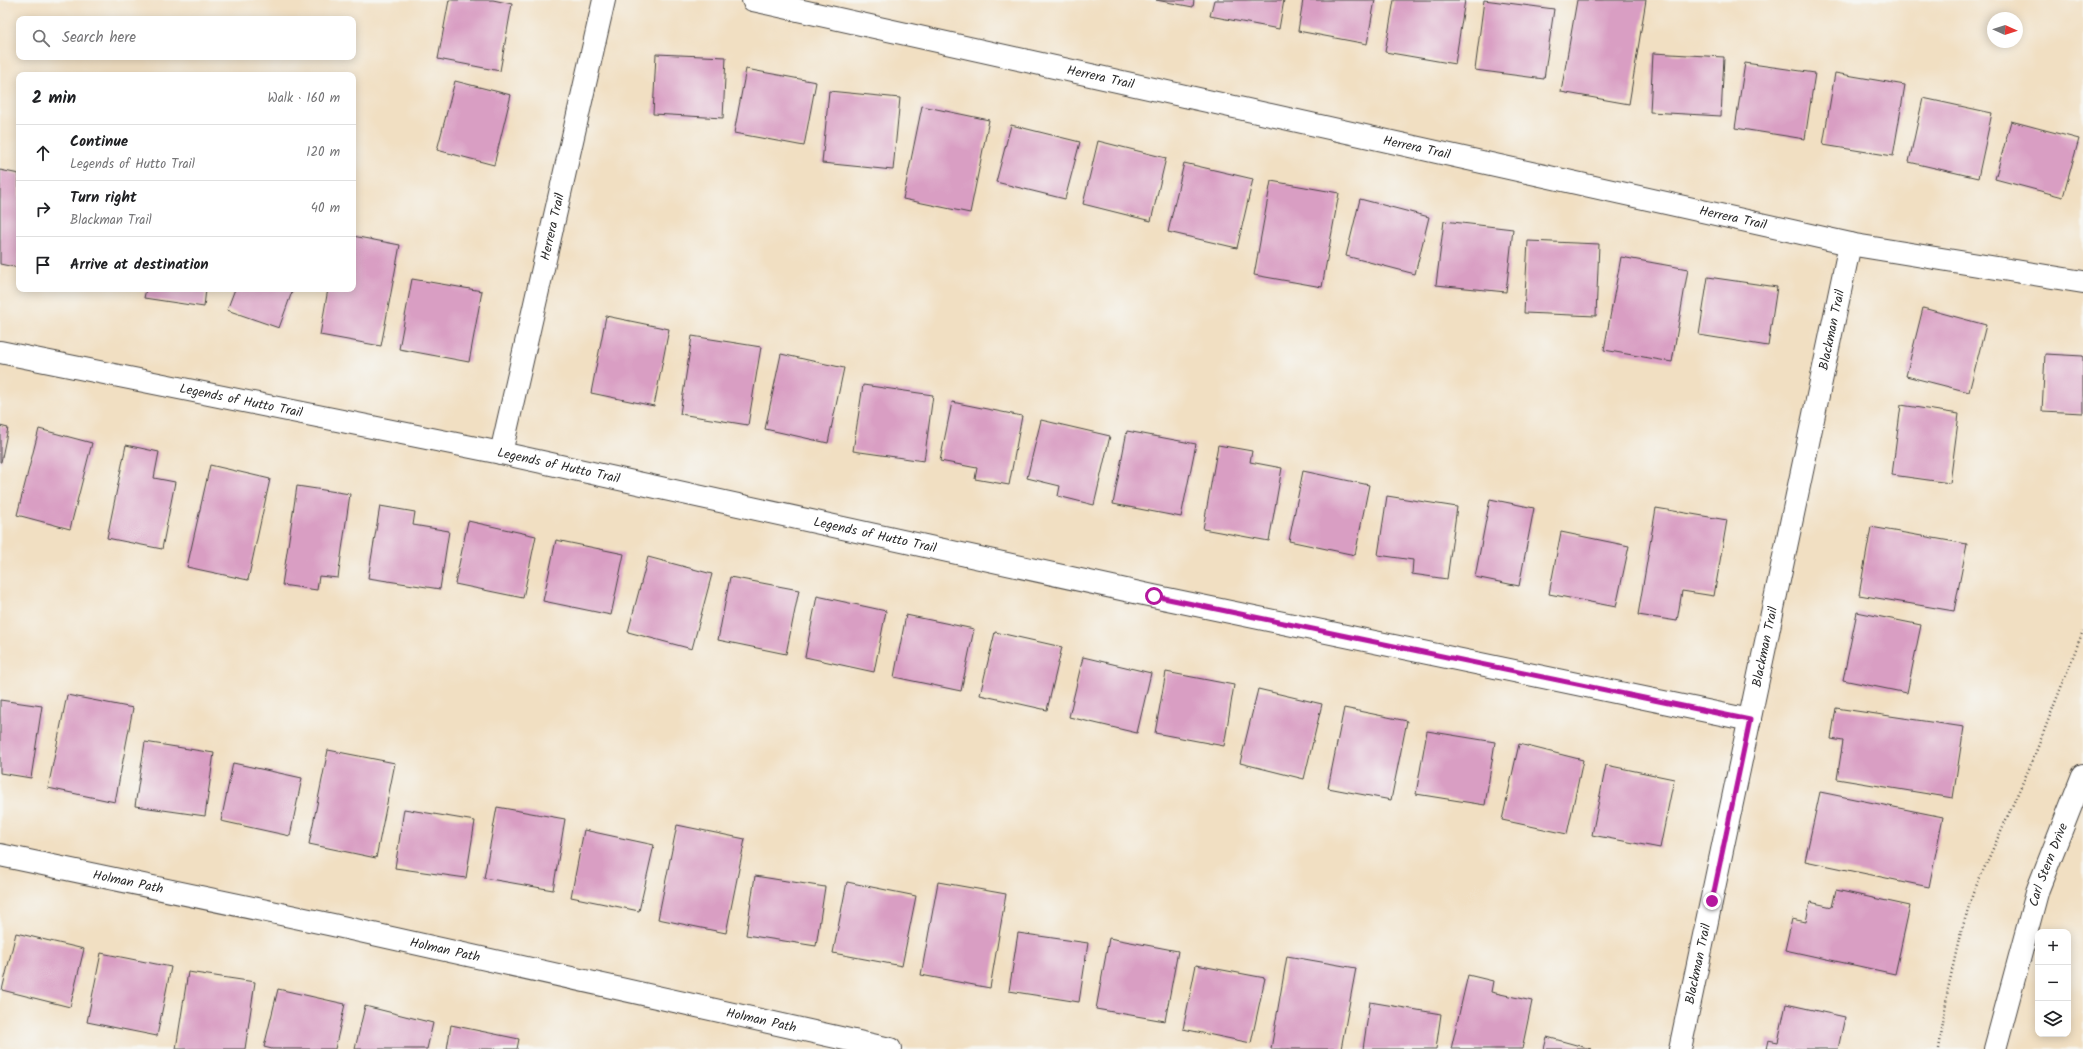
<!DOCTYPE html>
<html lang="en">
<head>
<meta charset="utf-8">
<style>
	body { margin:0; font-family:Kalam,sans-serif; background:#f6f6f6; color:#202124 }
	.controls { position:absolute; right:12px; bottom:12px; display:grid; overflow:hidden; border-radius:8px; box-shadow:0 2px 10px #0003 }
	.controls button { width:36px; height:36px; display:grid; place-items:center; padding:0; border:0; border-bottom:1px solid #e0e0e0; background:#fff; color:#202124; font:20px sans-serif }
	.compass { position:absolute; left:1987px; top:12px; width:36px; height:36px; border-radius:50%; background:#fff; box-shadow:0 2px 10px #0003; rotate:93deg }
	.stop { position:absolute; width:12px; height:12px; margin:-9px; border:3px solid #b5179e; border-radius:50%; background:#fff }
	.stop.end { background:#b5179e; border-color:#fff; box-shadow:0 1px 4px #0008 }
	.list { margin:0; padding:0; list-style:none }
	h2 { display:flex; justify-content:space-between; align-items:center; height:52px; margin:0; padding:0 16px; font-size:17px }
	h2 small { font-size:13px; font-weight:400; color:#757577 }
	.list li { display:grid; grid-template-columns:26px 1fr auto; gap:12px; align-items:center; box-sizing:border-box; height:56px; padding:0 16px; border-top:1px solid #e0e0e0 }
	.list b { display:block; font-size:15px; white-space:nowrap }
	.list p { margin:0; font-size:13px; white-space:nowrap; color:#757577 }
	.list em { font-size:13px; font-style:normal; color:#757577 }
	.icon { flex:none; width:22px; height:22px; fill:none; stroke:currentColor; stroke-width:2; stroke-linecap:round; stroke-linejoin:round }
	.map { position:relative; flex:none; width:2083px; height:1049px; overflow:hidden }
	.search { position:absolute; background:#fff; box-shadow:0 2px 10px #0003; left:16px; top:16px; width:340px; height:44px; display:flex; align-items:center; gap:10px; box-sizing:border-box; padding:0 14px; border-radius:8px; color:#757577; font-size:15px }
	.panel { position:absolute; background:#fff; box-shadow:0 2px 10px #0003; left:16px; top:72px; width:340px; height:220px; border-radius:8px }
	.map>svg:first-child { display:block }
</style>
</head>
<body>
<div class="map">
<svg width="2083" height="1049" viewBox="0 0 2083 1049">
	<rect width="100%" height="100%" fill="#f6f6f2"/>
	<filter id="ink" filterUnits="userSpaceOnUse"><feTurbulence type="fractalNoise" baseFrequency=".025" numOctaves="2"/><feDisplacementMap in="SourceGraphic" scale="8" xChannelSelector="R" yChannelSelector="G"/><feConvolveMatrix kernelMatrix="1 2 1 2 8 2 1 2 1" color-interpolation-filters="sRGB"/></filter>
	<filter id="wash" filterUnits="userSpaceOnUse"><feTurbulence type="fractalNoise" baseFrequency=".012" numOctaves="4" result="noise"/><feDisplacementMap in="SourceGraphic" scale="16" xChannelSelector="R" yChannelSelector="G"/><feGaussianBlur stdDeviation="0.9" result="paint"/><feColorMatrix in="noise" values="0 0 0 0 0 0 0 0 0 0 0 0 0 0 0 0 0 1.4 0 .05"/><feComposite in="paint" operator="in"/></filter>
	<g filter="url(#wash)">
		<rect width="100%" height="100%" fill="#f1dfc2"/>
		<g id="blocks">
			<g fill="#d99ec3">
				<polygon points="449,0 493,0 512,4 500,71 438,59"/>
				<polygon points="1156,0 1194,0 1193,7"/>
				<polygon points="1214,0 1284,0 1279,29 1210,16"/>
				<polygon points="1303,0 1375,0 1367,44 1298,31"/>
				<polygon points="1394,0 1465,0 1455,64 1385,52"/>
				<polygon points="1484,0 1554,9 1544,79 1475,70"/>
				<polygon points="1577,0 1646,0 1629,104 1561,92"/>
				<polygon points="1653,53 1724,57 1721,116 1650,112"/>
				<polygon points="656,54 726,57 723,118 653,114"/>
				<polygon points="1745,63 1815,73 1805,139 1735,128"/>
				<polygon points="746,69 816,82 804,146 734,133"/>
				<polygon points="1835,73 1905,85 1893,156 1823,145"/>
				<polygon points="455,81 511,95 494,165 437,150"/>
				<polygon points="829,91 900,98 893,170 822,163"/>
				<polygon points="1923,98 1992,113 1978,178 1909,162"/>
				<polygon points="922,106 989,120 970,213 903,199"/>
				<polygon points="2011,121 2079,139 2063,197 1995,179"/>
				<polygon points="1011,125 1080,142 1065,199 996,182"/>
				<polygon points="1098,141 1166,158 1151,221 1083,204"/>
				<polygon points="1184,163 1253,179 1237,248 1168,232"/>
				<polygon points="0,170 19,174 19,268 0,264"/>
				<polygon points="1271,181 1339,193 1322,287 1254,275"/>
				<polygon points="1360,199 1429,217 1415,274 1346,256"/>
				<polygon points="1444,221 1513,229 1506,292 1436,285"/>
				<polygon points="353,236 400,245 381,346 320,335 328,289 353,289"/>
				<polygon points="1528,241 1599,244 1596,316 1524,313"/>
				<polygon points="1621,257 1688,269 1672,362 1604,350"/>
				<polygon points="1708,277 1777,287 1768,346 1699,335"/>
				<polygon points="412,279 482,291 469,362 399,349"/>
				<polygon points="146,289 206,289 204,307 144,298"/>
				<polygon points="235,289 293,289 279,328 227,310"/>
				<polygon points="1923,308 1986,325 1969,392 1906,376"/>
				<polygon points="606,316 669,329 654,406 591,393"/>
				<polygon points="692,336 761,347 748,425 680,414"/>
				<polygon points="781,354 844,368 828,443 765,429"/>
				<polygon points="2045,354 2083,356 2083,413 2042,411"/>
				<polygon points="863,385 933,395 924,461 853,451"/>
				<polygon points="952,402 1022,416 1009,485 975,479 977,468 940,461"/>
				<polygon points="1901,405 1959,414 1950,483 1892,475"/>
				<polygon points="1041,420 1110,436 1094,505 1058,496 1060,486 1027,478"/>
				<polygon points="0,426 8,428 1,462 0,462"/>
				<polygon points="39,429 92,443 70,529 17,515"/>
				<polygon points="1127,431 1196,444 1181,517 1113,504"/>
				<polygon points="126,445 159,452 154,478 175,482 162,549 107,538"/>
				<polygon points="1218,445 1252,451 1250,462 1282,468 1269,541 1203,529"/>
				<polygon points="210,465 270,479 248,580 187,567"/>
				<polygon points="1303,471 1369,485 1355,555 1289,541"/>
				<polygon points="297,486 350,494 338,578 319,576 317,590 282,585"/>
				<polygon points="1387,496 1457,507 1447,579 1412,574 1413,560 1378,555"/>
				<polygon points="1490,499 1534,508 1519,586 1475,577"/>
				<polygon points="380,506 415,512 413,525 449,531 440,589 368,578"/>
				<polygon points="1656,508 1727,520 1714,596 1682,591 1677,621 1638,615"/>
				<polygon points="468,521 536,536 523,598 455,584"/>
				<polygon points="1871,527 1967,544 1954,611 1859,595"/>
				<polygon points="1561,532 1629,546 1616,607 1549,594"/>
				<polygon points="556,540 624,554 611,615 543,601"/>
				<polygon points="648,557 712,574 692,649 628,632"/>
				<polygon points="730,577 799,590 786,654 718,640"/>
				<polygon points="817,596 886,611 874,672 805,657"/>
				<polygon points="1857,612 1921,625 1907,693 1843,680"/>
				<polygon points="906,615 974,629 961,691 894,677"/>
				<polygon points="995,632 1062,647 1047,710 980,695"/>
				<polygon points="1083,657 1151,673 1137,733 1069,717"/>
				<polygon points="1166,672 1234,685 1224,746 1155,733"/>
				<polygon points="1258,689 1322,704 1304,779 1240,763"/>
				<polygon points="67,695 133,708 115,802 48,788"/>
				<polygon points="0,700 42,706 31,778 0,773"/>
				<polygon points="1344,708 1407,721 1391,800 1328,788"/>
				<polygon points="1836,708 1964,727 1953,798 1837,779 1843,741 1831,739"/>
				<polygon points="1427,731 1495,742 1485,805 1416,794"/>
				<polygon points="145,742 214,753 205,816 135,806"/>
				<polygon points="1519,744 1583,760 1567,834 1502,820"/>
				<polygon points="328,750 395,763 376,858 309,844"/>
				<polygon points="233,763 302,778 290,836 221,821"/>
				<polygon points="1606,765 1674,779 1660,848 1592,835"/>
				<polygon points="1820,792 1943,817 1929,887 1805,861"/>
				<polygon points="497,807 565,819 553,890 484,878"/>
				<polygon points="404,809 475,821 466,878 395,868"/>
				<polygon points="677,825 745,839 726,933 658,919"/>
				<polygon points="584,830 654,845 639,911 571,897"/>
				<polygon points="755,876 825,887 816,946 746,935"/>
				<polygon points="847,882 916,896 902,966 833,953"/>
				<polygon points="938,882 1006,894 990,988 921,975"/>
				<polygon points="1836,890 1910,906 1895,974 1785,950 1792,919 1806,922 1810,902 1832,907"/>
				<polygon points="16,933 84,949 70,1007 2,990"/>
				<polygon points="1018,933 1088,943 1079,1002 1009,991"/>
				<polygon points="1109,938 1178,951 1165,1021 1096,1009"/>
				<polygon points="101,953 171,967 157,1036 87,1022"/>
				<polygon points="1287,956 1356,968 1341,1049 1271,1049"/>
				<polygon points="1196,965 1265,978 1251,1043 1183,1029"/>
				<polygon points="188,972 255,982 245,1049 176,1049"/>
				<polygon points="1468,975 1493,981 1491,992 1532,1001 1522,1049 1451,1049"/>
				<polygon points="278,989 345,1004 335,1049 272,1049 264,1047"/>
				<polygon points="1370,1002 1441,1014 1436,1049 1363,1049"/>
				<polygon points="1786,1004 1845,1017 1838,1049 1766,1049 1768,1040 1778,1042"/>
				<polygon points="365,1006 433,1023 427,1049 355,1049"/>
				<polygon points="451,1025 519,1039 517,1049 447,1049"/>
				<polygon points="1547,1037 1591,1049 1544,1049"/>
			</g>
		</g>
	</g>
	<g filter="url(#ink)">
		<use href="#blocks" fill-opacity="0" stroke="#494642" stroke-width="1"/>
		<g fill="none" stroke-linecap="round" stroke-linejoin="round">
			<g stroke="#494642" stroke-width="24">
				<g id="minor">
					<path id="s1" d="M753,0L1855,245L2083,282"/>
					<path id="s2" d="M0,352L501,453L1153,596L1750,720"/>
					<path id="s3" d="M501,453L604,0"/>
					<path id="s4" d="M0,855L333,925L890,1049"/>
					<path id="s5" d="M1680,1049L1850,244"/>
				</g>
			</g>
			<g stroke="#494642" stroke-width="24">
				<g id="tertiary">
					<path id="s6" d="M1995,1049L2038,889L2083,775"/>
				</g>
			</g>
			<polyline stroke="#494642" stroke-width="2.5" stroke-dasharray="1 3" stroke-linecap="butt" points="1939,1049 1948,989 1959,939 1973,893 2032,762 2083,631"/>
			<use href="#minor" stroke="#fff" stroke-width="22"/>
			<use href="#tertiary" stroke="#fff" stroke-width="22"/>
		</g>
	</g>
	<g fill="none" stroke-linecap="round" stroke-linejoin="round" filter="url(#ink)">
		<polyline stroke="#b5179e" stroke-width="5" points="1154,596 1750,720 1712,901"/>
	</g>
	<g text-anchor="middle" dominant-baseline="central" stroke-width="3.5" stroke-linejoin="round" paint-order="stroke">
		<g font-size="13" fill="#2b2b2b" stroke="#f6f6f2">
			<text stroke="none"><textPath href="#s1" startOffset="356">Herrera Trail</textPath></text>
			<text stroke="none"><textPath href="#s1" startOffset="680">Herrera Trail</textPath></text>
			<text stroke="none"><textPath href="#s1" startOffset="1004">Herrera Trail</textPath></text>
			<text stroke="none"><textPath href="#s3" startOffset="232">Herrera Trail</textPath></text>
			<text stroke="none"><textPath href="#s5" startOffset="735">Blackman Trail</textPath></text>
			<text stroke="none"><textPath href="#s2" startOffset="246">Legends of Hutto Trail</textPath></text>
			<text stroke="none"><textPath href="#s2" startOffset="570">Legends of Hutto Trail</textPath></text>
			<text stroke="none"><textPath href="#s2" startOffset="894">Legends of Hutto Trail</textPath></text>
			<text stroke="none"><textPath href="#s5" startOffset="411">Blackman Trail</textPath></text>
			<text stroke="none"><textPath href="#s6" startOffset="192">Carl Stern Drive</textPath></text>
			<text stroke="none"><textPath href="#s4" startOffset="131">Holman Path</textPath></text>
			<text stroke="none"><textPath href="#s4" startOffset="455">Holman Path</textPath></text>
			<text stroke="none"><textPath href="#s5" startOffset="87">Blackman Trail</textPath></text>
			<text stroke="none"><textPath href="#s4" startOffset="779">Holman Path</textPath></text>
		</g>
	</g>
</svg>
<div class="controls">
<button>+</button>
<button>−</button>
<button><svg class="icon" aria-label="layers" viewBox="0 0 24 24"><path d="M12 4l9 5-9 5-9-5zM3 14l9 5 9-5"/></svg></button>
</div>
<svg class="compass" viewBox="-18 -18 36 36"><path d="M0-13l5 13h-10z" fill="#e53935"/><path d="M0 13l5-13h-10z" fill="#757577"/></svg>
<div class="stop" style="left:1154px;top:596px"></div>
<div class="stop end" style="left:1712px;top:901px"></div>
<div class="search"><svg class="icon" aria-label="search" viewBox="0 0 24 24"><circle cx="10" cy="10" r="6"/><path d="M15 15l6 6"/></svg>Search here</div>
<section class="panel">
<h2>2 min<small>Walk · 160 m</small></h2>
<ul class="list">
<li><svg class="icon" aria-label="ahead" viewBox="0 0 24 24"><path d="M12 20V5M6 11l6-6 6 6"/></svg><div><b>Continue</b><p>Legends of Hutto Trail</p></div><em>120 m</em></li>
<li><svg class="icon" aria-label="right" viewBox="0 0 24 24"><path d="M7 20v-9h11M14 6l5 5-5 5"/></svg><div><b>Turn right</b><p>Blackman Trail</p></div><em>40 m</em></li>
<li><svg class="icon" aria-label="arrive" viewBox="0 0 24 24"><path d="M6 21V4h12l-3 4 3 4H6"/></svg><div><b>Arrive at destination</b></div></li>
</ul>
</section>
</div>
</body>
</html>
